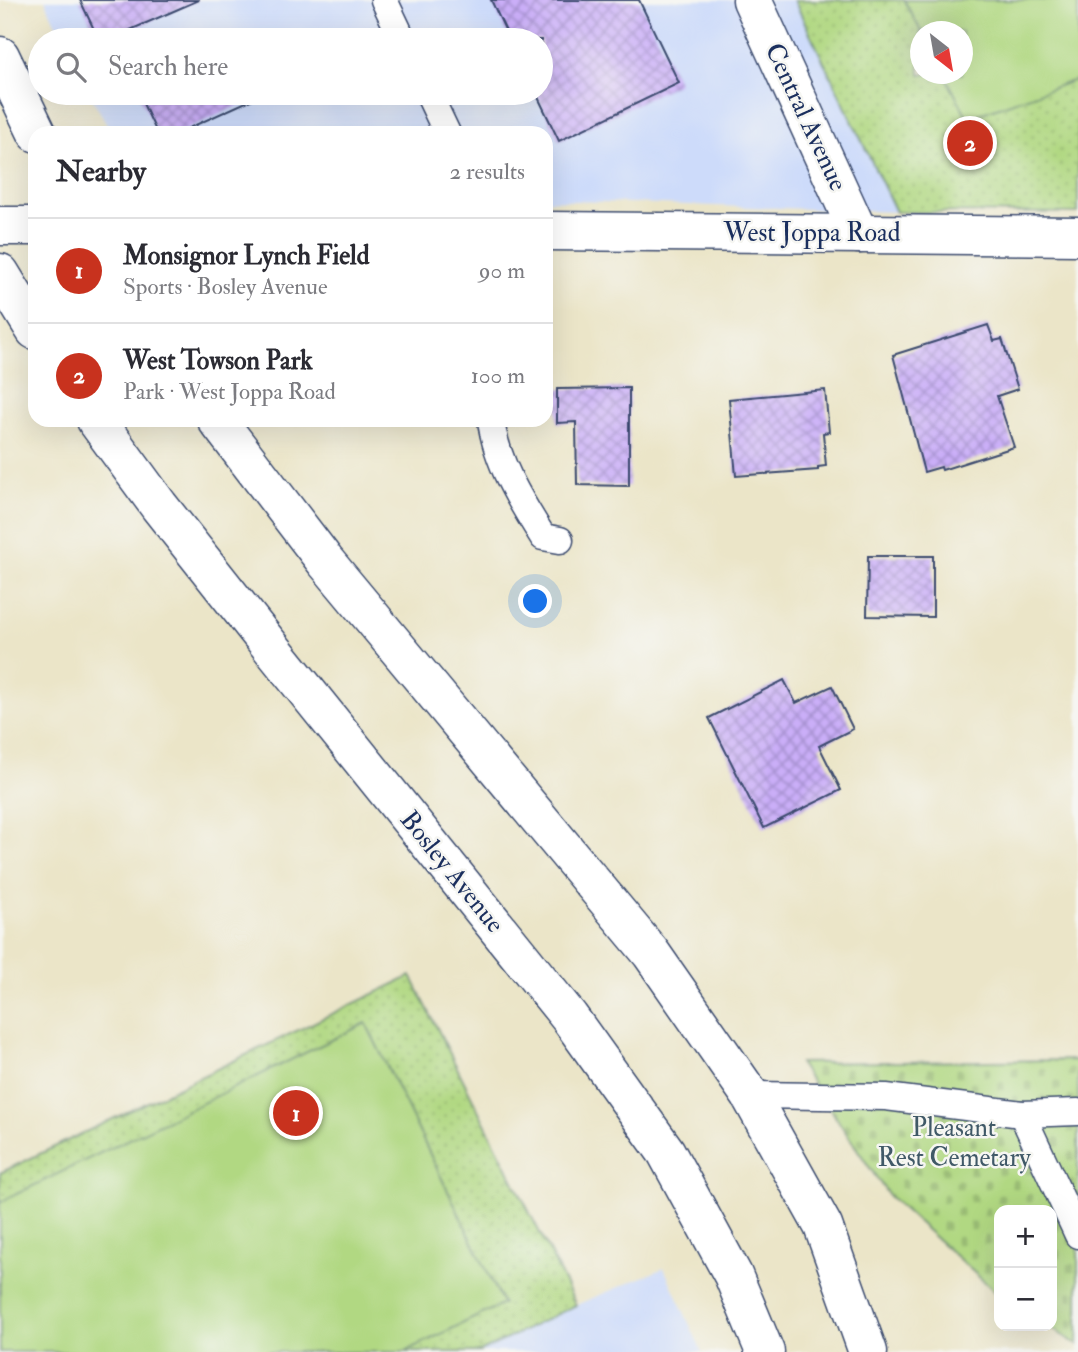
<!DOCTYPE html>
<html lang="en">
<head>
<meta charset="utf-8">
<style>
	body { margin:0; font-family:"IM FELL Double Pica",serif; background:#f2f2f3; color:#2b2b33 }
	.controls { position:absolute; right:21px; bottom:21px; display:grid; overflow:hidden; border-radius:14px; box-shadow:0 7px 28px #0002 }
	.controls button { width:63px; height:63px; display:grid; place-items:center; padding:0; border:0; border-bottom:2px solid #e1e1e2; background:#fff; color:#2b2b33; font:35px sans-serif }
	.compass { position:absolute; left:910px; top:21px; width:63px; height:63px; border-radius:50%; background:#fff; box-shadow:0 7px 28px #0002; rotate:149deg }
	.you { position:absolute; left:536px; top:602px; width:24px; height:24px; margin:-18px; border:5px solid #fff; border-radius:50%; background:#1a73e8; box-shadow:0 0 0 10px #1a73e833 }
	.badge { display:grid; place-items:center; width:46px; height:46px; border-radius:50%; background:#c8321e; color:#fff; font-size:23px; font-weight:700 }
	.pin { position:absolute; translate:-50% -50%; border:4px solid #fff; box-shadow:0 2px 7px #0006 }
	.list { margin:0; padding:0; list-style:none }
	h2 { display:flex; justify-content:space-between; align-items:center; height:91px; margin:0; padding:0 28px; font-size:30px }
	h2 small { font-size:23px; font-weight:400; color:#7c7c81 }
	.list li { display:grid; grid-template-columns:46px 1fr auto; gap:21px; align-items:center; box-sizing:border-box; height:105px; padding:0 28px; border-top:2px solid #e1e1e2 }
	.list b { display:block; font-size:26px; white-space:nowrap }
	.list p { margin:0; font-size:23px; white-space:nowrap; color:#7c7c81 }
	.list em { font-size:23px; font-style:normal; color:#7c7c81 }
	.icon { flex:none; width:38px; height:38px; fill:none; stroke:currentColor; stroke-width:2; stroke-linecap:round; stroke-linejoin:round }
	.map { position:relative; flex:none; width:1078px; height:1352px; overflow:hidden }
	.search { position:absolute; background:#fff; box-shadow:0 7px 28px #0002; left:28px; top:28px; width:525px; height:77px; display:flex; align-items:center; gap:18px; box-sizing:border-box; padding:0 24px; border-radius:38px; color:#7c7c81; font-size:26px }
	.panel { position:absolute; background:#fff; box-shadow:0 7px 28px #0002; left:28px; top:126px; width:525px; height:301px; border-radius:21px }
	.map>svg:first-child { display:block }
</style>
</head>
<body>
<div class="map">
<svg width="1078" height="1352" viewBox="0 0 1078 1352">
	<defs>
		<pattern id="green-dots" width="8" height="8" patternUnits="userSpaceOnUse" patternTransform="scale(1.75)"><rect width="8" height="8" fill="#b1d882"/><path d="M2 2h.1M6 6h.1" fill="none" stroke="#98ba73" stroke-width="1.8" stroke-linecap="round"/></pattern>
		<pattern id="cemetery-stones" width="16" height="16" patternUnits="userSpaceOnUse" patternTransform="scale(1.75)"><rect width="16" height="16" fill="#b1d882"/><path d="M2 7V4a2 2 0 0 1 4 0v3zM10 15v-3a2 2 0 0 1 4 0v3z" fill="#98ba73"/></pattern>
		<pattern id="building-cross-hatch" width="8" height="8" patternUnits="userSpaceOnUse" patternTransform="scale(1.75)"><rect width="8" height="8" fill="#caaef8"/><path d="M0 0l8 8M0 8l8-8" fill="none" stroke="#a38ecc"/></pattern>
	</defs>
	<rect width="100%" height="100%" fill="#f6f6f2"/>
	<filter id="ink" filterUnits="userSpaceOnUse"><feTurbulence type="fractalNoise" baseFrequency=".0143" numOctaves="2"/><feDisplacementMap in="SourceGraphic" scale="14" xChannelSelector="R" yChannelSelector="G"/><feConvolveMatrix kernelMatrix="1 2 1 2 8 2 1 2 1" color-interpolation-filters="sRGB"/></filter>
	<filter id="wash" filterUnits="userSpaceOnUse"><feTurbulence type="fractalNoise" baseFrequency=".00686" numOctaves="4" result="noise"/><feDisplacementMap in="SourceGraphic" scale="28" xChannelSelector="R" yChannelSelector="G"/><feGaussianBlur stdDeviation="1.57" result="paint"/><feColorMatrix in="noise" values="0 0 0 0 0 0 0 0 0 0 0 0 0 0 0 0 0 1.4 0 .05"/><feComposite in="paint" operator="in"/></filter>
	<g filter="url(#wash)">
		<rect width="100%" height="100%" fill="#ebe5c8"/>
		<g fill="#cddbfa">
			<polygon points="45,0 794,0 896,212 546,200 546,133 112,133 89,93 541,93 541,40 63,40"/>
			<polygon points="664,1268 702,1352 480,1352 576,1305"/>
		</g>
		<g fill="url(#green-dots)" stroke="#668470" stroke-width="2" fill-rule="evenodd">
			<path d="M794,0H1078V213L896,212ZM920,32H962V74H920Z"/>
			<polygon points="411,976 576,1305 480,1352 0,1352 0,1173"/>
		</g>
		<polygon fill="url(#cemetery-stones)" stroke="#668470" stroke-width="2" points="1078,1060 1078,1345 1048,1326 1052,1326 1052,1210 999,1210 999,1295 889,1196 799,1063"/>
		<g fill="#b1d882" stroke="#668470" stroke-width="2">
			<polygon points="904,0 1078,0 1078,79 968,118 944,74 962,74 962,32 921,31"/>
			<polygon points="366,1023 503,1304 404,1352 0,1352 0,1202"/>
		</g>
		<g id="blocks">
			<g fill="url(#building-cross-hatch)">
				<polygon points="80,0 199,0 130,30 135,40 99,40"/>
				<polygon points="491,0 639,0 679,83 559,141 536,93 541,93 541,40 510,40"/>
				<polygon points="138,93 266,93 178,133 157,133"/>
				<polygon points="988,325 994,341 1002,339 1018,389 997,396 1014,447 942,470 941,467 924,472 893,355"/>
				<polygon points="629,388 629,486 577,485 576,422 557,423 557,389"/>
				<polygon points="825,390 829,432 823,433 826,466 818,467 818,470 736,476 729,399"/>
				<polygon points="868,556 933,556 933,617 867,616"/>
				<polygon points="784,680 796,703 832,686 853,729 819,746 841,790 764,828 709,718"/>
			</g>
		</g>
	</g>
	<g filter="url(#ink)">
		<use href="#blocks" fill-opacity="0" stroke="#3a4a6e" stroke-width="2"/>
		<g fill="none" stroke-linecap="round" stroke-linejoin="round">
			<g stroke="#3a4a6e" stroke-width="29">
				<g id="service">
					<polyline points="384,0 403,40"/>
					<polyline points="428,93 447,133"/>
					<path d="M491,420C496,462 521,502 543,537L560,540"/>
					<polyline points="750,1095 886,1097 1022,1114 1078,1112"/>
					<polyline points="1022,1114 1078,1235"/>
				</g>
			</g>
			<g stroke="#3a4a6e" stroke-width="41">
				<polyline id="minor" points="752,0 859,234"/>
			</g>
			<g stroke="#3a4a6e" stroke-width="41">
				<g id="tertiary">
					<polyline points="0,226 35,226"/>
					<polyline points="546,231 1078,236"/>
				</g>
			</g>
			<g stroke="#3a4a6e" stroke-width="41">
				<g id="primary">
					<polyline points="0,56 37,133"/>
					<polyline points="0,273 35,330"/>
					<polyline points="96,420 159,506 258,631 569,1017 666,1152 733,1275 765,1352"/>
					<polyline points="217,420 325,561 651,953 750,1095 823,1226 868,1352"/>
				</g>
			</g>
			<use href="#service" stroke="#fff" stroke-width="26"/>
			<use href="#minor" stroke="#fff" stroke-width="38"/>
			<use href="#tertiary" stroke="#fff" stroke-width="38"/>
			<use href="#primary" stroke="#fff" stroke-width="38"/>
		</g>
	</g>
	<g text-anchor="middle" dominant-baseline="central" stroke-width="5" stroke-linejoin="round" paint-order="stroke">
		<g font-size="26" fill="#1b2f5e" stroke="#f6f6f2">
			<text transform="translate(806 117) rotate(65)">Central Avenue</text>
			<text x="812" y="233">West Joppa Road</text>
			<text transform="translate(452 872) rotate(51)">Bosley Avenue</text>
		</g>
		<g font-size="26" fill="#405967" stroke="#f6f6f2">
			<text x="954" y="1128">Pleasant<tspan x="954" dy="30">Rest Cemetary</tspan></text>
		</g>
	</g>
</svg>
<div class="controls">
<button>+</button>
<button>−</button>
</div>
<svg class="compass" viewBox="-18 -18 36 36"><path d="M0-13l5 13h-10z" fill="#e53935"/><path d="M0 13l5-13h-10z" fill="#7c7c81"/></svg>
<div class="you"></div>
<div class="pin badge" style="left:296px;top:1113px">1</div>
<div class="pin badge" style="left:970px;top:143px">2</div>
<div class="search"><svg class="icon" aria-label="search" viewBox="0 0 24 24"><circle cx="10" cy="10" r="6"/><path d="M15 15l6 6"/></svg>Search here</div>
<section class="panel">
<h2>Nearby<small>2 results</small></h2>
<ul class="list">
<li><span class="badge">1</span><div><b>Monsignor Lynch Field</b><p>Sports · Bosley Avenue</p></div><em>90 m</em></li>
<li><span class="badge">2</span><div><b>West Towson Park</b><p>Park · West Joppa Road</p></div><em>100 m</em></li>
</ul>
</section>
</div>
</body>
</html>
